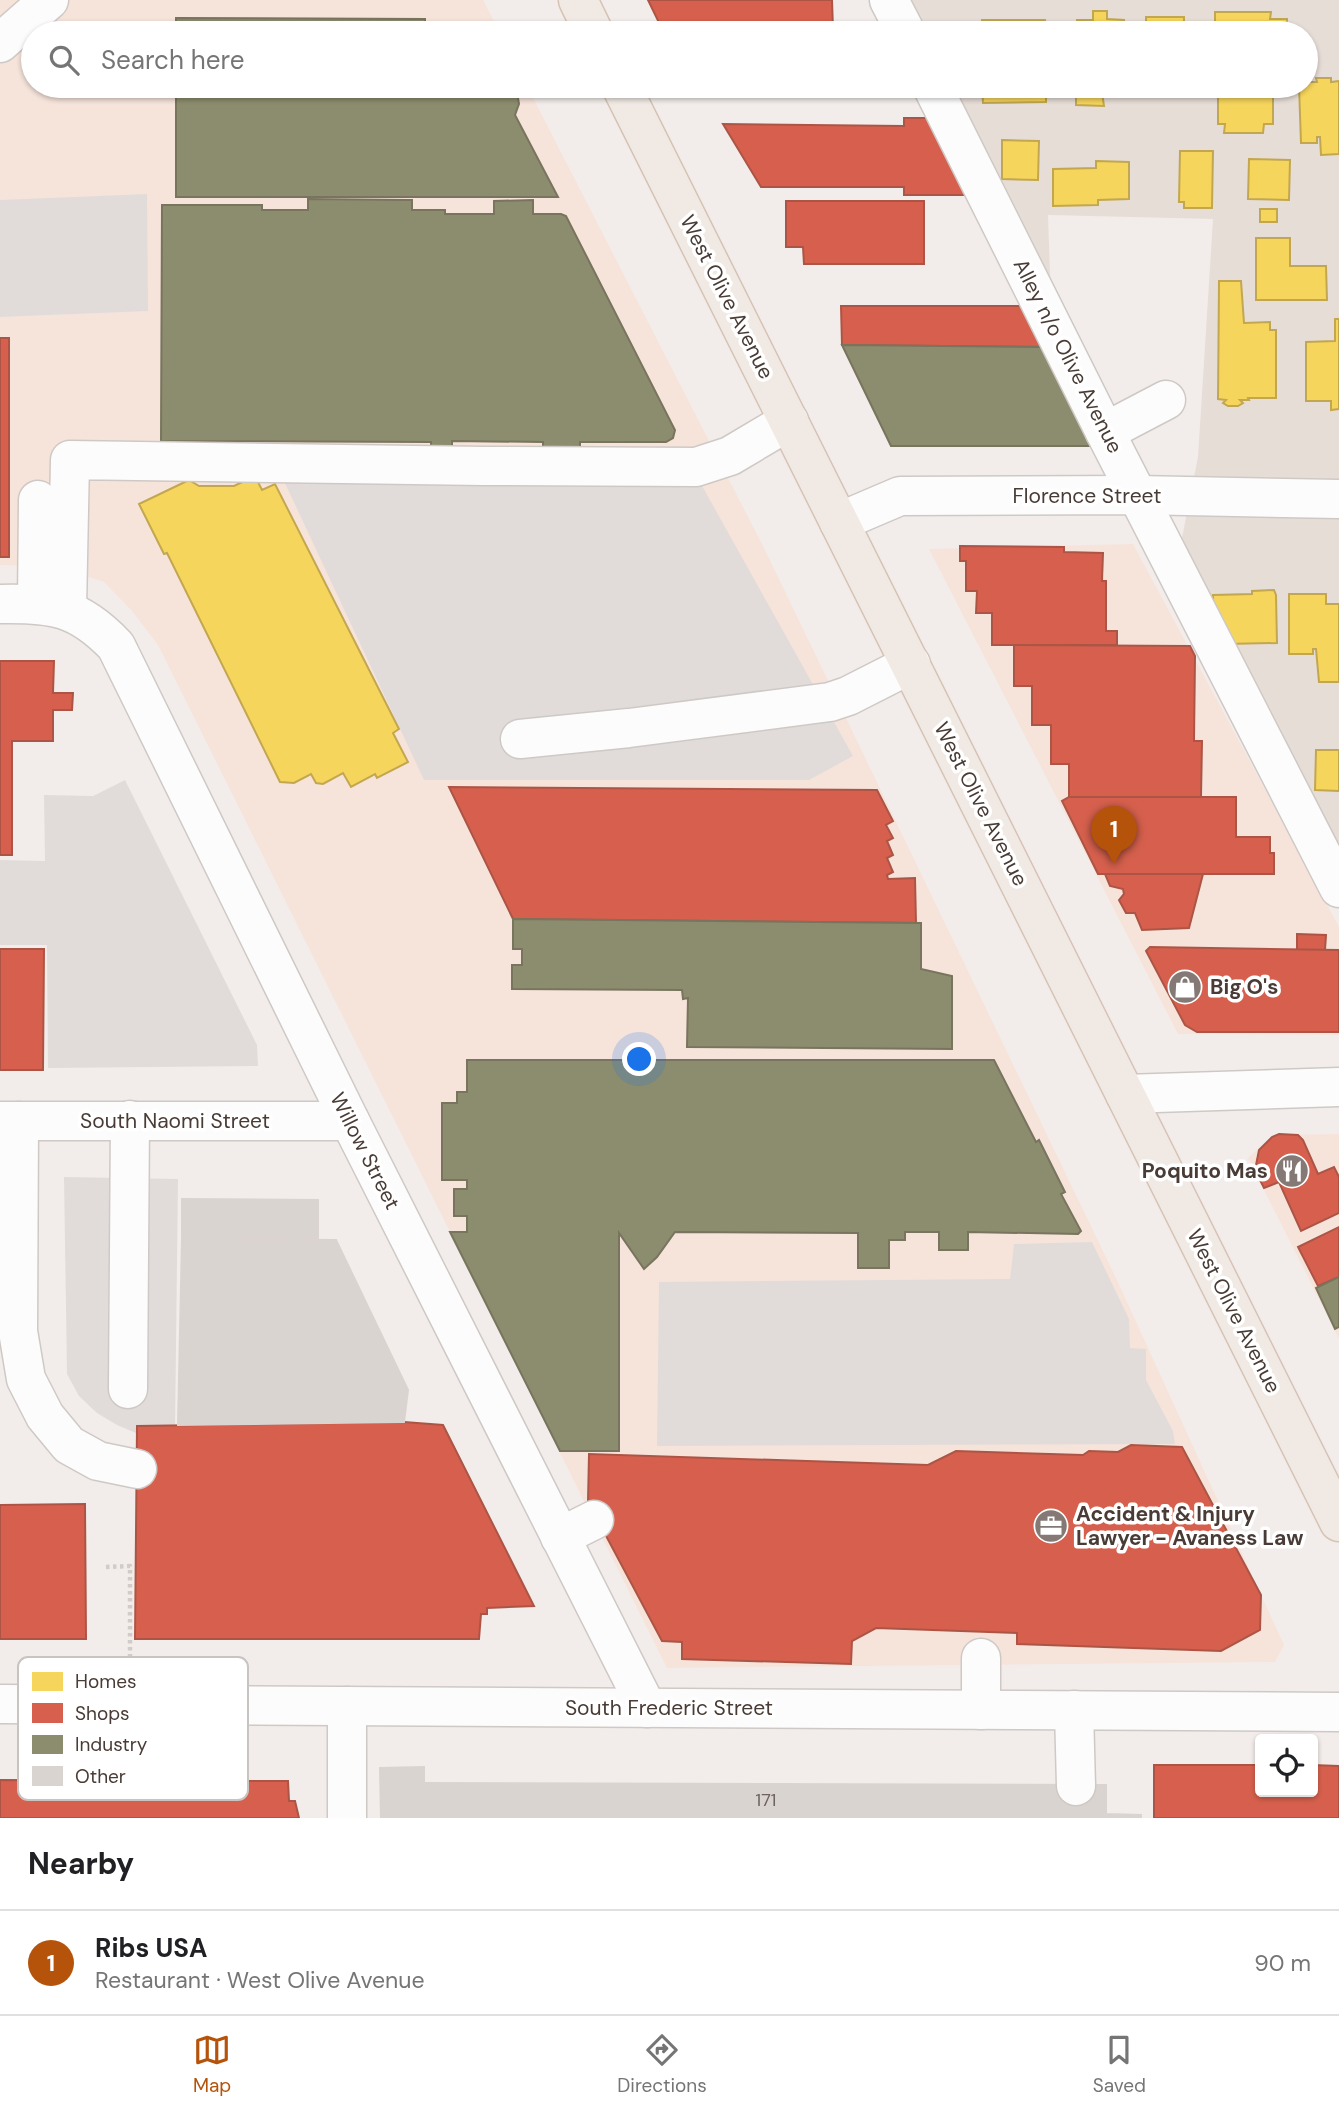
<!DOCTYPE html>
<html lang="en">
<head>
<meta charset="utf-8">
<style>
	body { margin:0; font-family:"DM Sans",sans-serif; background:#f6f6f6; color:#202124 }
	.controls { position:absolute; right:21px; bottom:21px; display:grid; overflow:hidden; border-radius:7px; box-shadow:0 2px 5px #0004 }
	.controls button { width:63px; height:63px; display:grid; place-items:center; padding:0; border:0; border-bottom:2px solid #e0e0e0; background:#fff; color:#202124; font:35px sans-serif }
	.you { position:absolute; left:640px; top:1060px; width:24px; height:24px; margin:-18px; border:5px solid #fff; border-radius:50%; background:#1a73e8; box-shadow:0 0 0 10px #1a73e833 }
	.badge { display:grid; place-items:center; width:46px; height:46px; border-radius:50%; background:#b45309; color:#fff; font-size:23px; font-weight:700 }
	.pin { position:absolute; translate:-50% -58px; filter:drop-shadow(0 2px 4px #0008) }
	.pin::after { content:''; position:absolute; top:37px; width:24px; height:21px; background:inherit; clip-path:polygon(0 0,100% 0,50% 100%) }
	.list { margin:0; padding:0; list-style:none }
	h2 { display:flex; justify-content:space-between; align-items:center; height:91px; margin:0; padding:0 28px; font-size:30px }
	h2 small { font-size:23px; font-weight:400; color:#757577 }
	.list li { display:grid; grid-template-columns:46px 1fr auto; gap:21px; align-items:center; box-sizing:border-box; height:105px; padding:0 28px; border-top:2px solid #e0e0e0 }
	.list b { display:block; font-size:26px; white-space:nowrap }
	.list p { margin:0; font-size:23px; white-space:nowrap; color:#757577 }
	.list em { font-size:23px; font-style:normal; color:#757577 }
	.icon { flex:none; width:38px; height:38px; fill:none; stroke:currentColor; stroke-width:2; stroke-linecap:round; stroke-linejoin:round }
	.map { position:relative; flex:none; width:1339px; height:1818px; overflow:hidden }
	.search { position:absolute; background:#fff; box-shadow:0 2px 5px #0004; left:21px; right:21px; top:21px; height:77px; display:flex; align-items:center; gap:18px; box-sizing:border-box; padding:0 24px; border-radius:38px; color:#757577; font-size:26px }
	.sheet { height:196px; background:#fff }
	nav { display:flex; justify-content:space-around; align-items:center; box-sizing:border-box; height:98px; border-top:2px solid #e0e0e0; background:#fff; font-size:19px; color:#757577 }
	nav a { display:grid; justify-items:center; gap:4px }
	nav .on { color:#b45309 }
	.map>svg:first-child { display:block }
</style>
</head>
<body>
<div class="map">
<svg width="1339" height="1818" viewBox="0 0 1339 1818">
	<rect width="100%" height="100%" fill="#f2edea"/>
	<polygon fill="#e7ddd7" points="906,0 1339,0 1339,852 1181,543 1198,457 1213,219 1048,215 1051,301 947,86 1306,86 1306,33 922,33"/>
	<g fill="#f6e4db">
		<polygon points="0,0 483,0 500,33 33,33 33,86 527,86 765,550 1116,1278 1284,1645 1275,1662 667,1668 158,645 132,611 104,582 68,570 38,566 0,565"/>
		<polygon points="1133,544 1339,927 1339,1035 1178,1034 929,549"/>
		<polygon points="1339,1134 1339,1339 1248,1158 1273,1135"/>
	</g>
	<g fill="#e1dcda">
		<polygon points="147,194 148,311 0,317 0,200"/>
		<polygon points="283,479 701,484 853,756 809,780 424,780"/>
		<polygon points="125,780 257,1045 258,1066 48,1068 47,945 0,945 0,860 45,861 44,795 93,796"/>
		<polygon points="64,1177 178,1179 175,1430 136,1433 117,1425 97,1413 79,1396 67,1374"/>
		<polygon points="1092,1242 1129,1319 1130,1348 1146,1349 1146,1380 1173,1431 1175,1444 657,1446 659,1282 1010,1279 1014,1244"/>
	</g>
	<g fill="#f6d55c" stroke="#c2a750" stroke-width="2">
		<polygon points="1093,11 1107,11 1107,19 1124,20 1124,33 1077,33 1077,20 1093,20"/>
		<polygon points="1215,12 1271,12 1270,19 1287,19 1287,33 1215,33"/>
		<polygon points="1146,17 1184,17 1184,25 1212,25 1212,33 1133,33 1133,25 1146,25"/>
		<polygon points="982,20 1045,20 1046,33 982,33"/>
		<polygon points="1316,78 1331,78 1331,82 1339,81 1339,154 1321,155 1320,137 1317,137 1317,143 1301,143 1299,86 1306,86 1306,82 1317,82"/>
		<polygon points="982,86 1046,86 1046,102 983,103"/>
		<polygon points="1076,86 1101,86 1104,106 1076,105"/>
		<rect x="1146" y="86" width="43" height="10"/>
		<polygon points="1218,86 1273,86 1273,124 1264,124 1263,133 1224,133 1225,124 1218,124"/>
		<polygon points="1002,140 1039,141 1038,180 1002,179"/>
		<polygon points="1180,151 1213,151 1212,208 1184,208 1184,202 1179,202"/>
		<polygon points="1249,159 1290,160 1289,200 1248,199"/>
		<polygon points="1096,161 1129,162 1129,199 1098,200 1098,205 1053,206 1053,169 1096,168"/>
		<rect x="1260" y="209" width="17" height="13"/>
		<polygon points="1256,238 1290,238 1290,266 1326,266 1327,300 1256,300"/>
		<polygon points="1219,281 1241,281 1244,323 1270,322 1270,330 1276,330 1276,398 1248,398 1249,400 1240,400 1243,403 1238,406 1228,406 1223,403 1226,400 1218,399"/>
		<polygon points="1335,319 1339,319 1339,409 1331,410 1331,401 1306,401 1306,342 1335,341"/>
		<polygon points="255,476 262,490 275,484 399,729 393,733 408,762 377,778 375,774 351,787 343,773 323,784 316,783 311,774 294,783 280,782 167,553 164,554 139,504 189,480 199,486 234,486"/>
		<polygon points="1274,590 1276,595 1277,643 1224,644 1214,627 1213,595 1252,594 1252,591"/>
		<polygon points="1289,594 1326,594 1326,604 1339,604 1339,682 1319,682 1316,649 1313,649 1313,654 1289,654"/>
		<polygon points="1316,750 1339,750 1339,791 1315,790"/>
	</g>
	<g fill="#d6604d" stroke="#ac5546" stroke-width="2">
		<polygon points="648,0 832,0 833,29 852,28 852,33 664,33"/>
		<rect x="715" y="86" width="73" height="10"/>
		<polygon points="904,118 931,118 968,195 904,195 904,187 761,187 723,124 904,126"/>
		<polygon points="786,201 924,201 924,264 804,264 803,247 786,247"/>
		<polygon points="841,306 1021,306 1042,347 842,345"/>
		<rect x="0" y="338" width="9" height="219"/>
		<polygon points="960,546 1064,547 1064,552 1103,553 1102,581 1106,581 1106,631 1117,631 1117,645 992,645 992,613 976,613 977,591 966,591 966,561 960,561"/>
		<polygon points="1014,645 1190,646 1195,656 1194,741 1202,741 1201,797 1069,797 1069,764 1051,764 1051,725 1032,725 1032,686 1014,686"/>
		<polygon points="0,661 54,661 53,693 73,693 72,710 53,710 53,741 12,741 12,855 0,855"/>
		<polygon points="449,787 877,790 893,821 886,825 893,838 887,841 893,855 887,858 893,872 887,875 888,879 915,878 916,923 513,919"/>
		<polygon points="1069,797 1236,797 1236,837 1270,837 1270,853 1274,853 1274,874 1098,874 1062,801"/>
		<polygon points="1105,874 1203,874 1189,928 1142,930 1135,913 1126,913 1119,900 1124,894 1123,889 1110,886"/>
		<polygon points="1297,934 1326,935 1325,950 1297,950"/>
		<polygon points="1150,947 1339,950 1339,1032 1197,1032 1185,1025 1146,951"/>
		<polygon points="0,949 44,949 43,1070 0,1070"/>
		<polygon points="1279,1134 1298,1135 1303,1140 1318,1174 1334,1167 1339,1177 1339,1213 1301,1231 1279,1182 1264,1188 1255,1170 1259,1150 1272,1137"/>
		<polygon points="1339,1227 1339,1277 1318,1286 1298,1247"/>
		<polygon points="404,1422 443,1425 534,1606 487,1608 487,1614 481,1614 479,1639 135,1639 137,1426"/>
		<polygon points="1131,1445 1182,1447 1261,1595 1260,1630 1221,1651 1017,1644 1017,1633 876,1628 852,1641 851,1664 682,1659 682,1642 662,1641 588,1502 589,1454 928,1465 956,1451 1083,1455 1089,1451 1118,1452"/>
		<polygon points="85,1504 86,1639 0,1639 0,1505"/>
		<polygon points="1154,1765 1260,1765 1260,1792 1313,1792 1313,1765 1339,1766 1339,1818 1154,1818"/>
		<polygon points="0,1780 288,1781 289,1801 295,1801 299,1818 0,1818"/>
	</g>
	<g fill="#8c8c6e" stroke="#78745d" stroke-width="2">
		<polygon points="176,18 425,19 425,33 176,33"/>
		<polygon points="176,86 425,86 425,88 483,90 487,86 512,86 517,92 519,104 515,115 558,197 176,197"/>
		<polygon points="308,199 412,200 412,210 445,210 445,214 494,214 494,201 533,200 533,214 561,214 566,216 675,430 673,438 666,442 580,442 580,450 543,450 543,442 452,441 452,451 431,451 431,442 161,441 162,205 262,205 262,210 308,210"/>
		<polygon points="842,345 1042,347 1092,446 891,446"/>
		<polygon points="513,919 921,923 921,969 952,976 952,1049 687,1047 688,998 683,999 682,990 512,989 512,965 522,965 522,949 513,949"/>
		<polygon points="467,1060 994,1060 1036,1142 1039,1140 1065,1192 1061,1194 1081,1231 1078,1234 968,1232 968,1250 939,1250 939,1232 905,1232 905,1240 889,1240 889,1268 858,1268 858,1233 675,1232 657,1257 644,1269 619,1233 619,1451 560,1451 450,1232 467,1232 467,1216 454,1216 454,1189 467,1189 467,1180 442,1180 442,1103 457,1103 457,1092 467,1092"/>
		<polygon points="1339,1277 1339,1327 1335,1329 1316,1288"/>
	</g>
	<g fill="#dad4d1" stroke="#dad3d0" stroke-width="2">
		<polygon points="182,1199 318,1200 318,1239 182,1239"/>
		<polygon points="182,1239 336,1240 408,1390 404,1422 178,1425"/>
		<polygon points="424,1767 424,1818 381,1818 380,1768"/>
		<polygon points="426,1783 1106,1785 1106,1814 1141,1815 1141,1818 426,1818"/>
	</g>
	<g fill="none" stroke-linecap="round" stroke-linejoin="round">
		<g stroke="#cfc9c6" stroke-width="41">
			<g id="minor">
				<polyline points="889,0 906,33"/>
				<polyline points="0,43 49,0"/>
				<polyline points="932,86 1105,432 1339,888"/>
				<polyline points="1105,432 1166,400"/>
				<polyline points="839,522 900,496 1137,495 1339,499"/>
				<path d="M0,604C52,603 78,606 116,646L350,1121L647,1708"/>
				<polyline points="37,604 38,500"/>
				<polyline points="67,609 70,460 484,466 696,467 730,456 789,421"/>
				<polyline points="520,739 629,728 830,702 848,696 911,664"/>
				<polyline points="1125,1094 1339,1087"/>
				<polyline points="0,1121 350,1121"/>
				<polyline points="19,1121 18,1331 26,1379 45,1416 69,1445 98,1461 137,1469"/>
				<polyline points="128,1389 130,1120"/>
				<polyline points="560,1537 594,1520"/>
				<polyline points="0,1704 1339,1712"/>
				<polyline points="347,1706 347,1818"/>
				<polyline points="981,1710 981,1658"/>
				<polyline points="1074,1710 1076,1786"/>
			</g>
		</g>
		<g stroke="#d6c3b5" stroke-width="41">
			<g id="major">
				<polyline points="578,0 594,33"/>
				<polyline points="621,86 1339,1522"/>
			</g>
		</g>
		<polyline stroke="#d2ccc9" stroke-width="4.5" stroke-dasharray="3.5 3.5" stroke-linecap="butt" points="106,1567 130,1566 130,1661"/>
		<use href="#minor" stroke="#fdfcfc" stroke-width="38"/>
		<use href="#major" stroke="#f1eae4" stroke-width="38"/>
	</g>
	<defs>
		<g id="shop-disc" transform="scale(1.75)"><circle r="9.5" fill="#847974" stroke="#fff"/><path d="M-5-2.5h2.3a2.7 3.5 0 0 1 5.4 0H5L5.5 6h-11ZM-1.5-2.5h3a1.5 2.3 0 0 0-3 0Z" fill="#fff"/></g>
		<g id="restaurant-disc" transform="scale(1.75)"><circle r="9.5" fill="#847974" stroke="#fff"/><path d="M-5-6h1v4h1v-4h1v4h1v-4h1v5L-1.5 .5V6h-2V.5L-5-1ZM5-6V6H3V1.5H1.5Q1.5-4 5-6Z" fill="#fff"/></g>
		<g id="office-disc" transform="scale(1.75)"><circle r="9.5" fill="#847974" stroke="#fff"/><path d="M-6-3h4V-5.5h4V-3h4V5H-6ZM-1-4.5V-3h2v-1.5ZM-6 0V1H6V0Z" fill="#fff"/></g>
	</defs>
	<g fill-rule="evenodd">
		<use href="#shop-disc" x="1185" y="987"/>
		<use href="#restaurant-disc" x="1292" y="1171"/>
		<use href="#office-disc" x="1051" y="1526"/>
	</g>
	<g text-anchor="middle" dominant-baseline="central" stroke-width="7" stroke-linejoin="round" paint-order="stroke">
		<g font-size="18" fill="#6f635e">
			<text x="766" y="1800">171</text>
		</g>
		<g font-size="21" fill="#493b35" stroke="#fff">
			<text transform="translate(727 297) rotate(63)">West Olive Avenue</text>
			<text transform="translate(1068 356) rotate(63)">Alley n/o Olive Avenue</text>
			<text x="1087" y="496">Florence Street</text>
			<text transform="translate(981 804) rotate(63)">West Olive Avenue</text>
			<text x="175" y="1121">South Naomi Street</text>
			<text transform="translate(365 1151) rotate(63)">Willow Street</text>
			<text transform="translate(1234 1311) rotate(63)">West Olive Avenue</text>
			<text x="669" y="1708">South Frederic Street</text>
		</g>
		<g font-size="21" font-weight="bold" fill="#493b35" stroke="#fff" text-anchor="start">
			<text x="1210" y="987">Big O's</text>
			<text x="1268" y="1171" text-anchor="end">Poquito Mas</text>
			<text x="1076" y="1514">Accident &amp; Injury<tspan x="1076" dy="24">Lawyer - Avaness Law</tspan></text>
		</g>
	</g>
	<rect x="18" y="1657" width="230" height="143" rx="10" fill="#fff" stroke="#c8c4c2" stroke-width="2"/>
	<rect x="32" y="1672" width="31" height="19" fill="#f6d55c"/>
	<rect x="32" y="1703" width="31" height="20" fill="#d6604d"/>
	<rect x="32" y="1735" width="31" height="19" fill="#8c8c6e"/>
	<rect x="32" y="1766" width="31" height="20" fill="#dad4d1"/>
	<g font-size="19" fill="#493b35">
		<text x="75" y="1688">Homes</text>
		<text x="75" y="1720">Shops</text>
		<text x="75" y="1751">Industry</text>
		<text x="75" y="1783">Other</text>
	</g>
</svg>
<div class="controls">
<button><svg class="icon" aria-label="locate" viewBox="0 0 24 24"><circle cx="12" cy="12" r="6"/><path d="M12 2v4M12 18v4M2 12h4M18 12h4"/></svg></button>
</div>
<div class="you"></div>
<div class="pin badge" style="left:1114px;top:864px">1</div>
<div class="search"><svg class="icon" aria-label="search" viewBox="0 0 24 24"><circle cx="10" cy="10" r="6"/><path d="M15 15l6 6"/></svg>Search here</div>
</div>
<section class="sheet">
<h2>Nearby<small></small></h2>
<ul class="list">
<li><span class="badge">1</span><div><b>Ribs USA</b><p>Restaurant · West Olive Avenue</p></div><em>90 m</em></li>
</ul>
</section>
<nav>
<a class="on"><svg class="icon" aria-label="map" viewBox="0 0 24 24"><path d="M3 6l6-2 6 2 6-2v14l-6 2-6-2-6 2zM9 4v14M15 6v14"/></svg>Map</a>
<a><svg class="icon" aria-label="directions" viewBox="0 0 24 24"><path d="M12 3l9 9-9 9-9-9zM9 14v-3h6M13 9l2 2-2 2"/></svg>Directions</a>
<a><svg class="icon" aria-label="saved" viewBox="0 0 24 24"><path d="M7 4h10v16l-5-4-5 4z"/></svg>Saved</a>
</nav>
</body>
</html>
